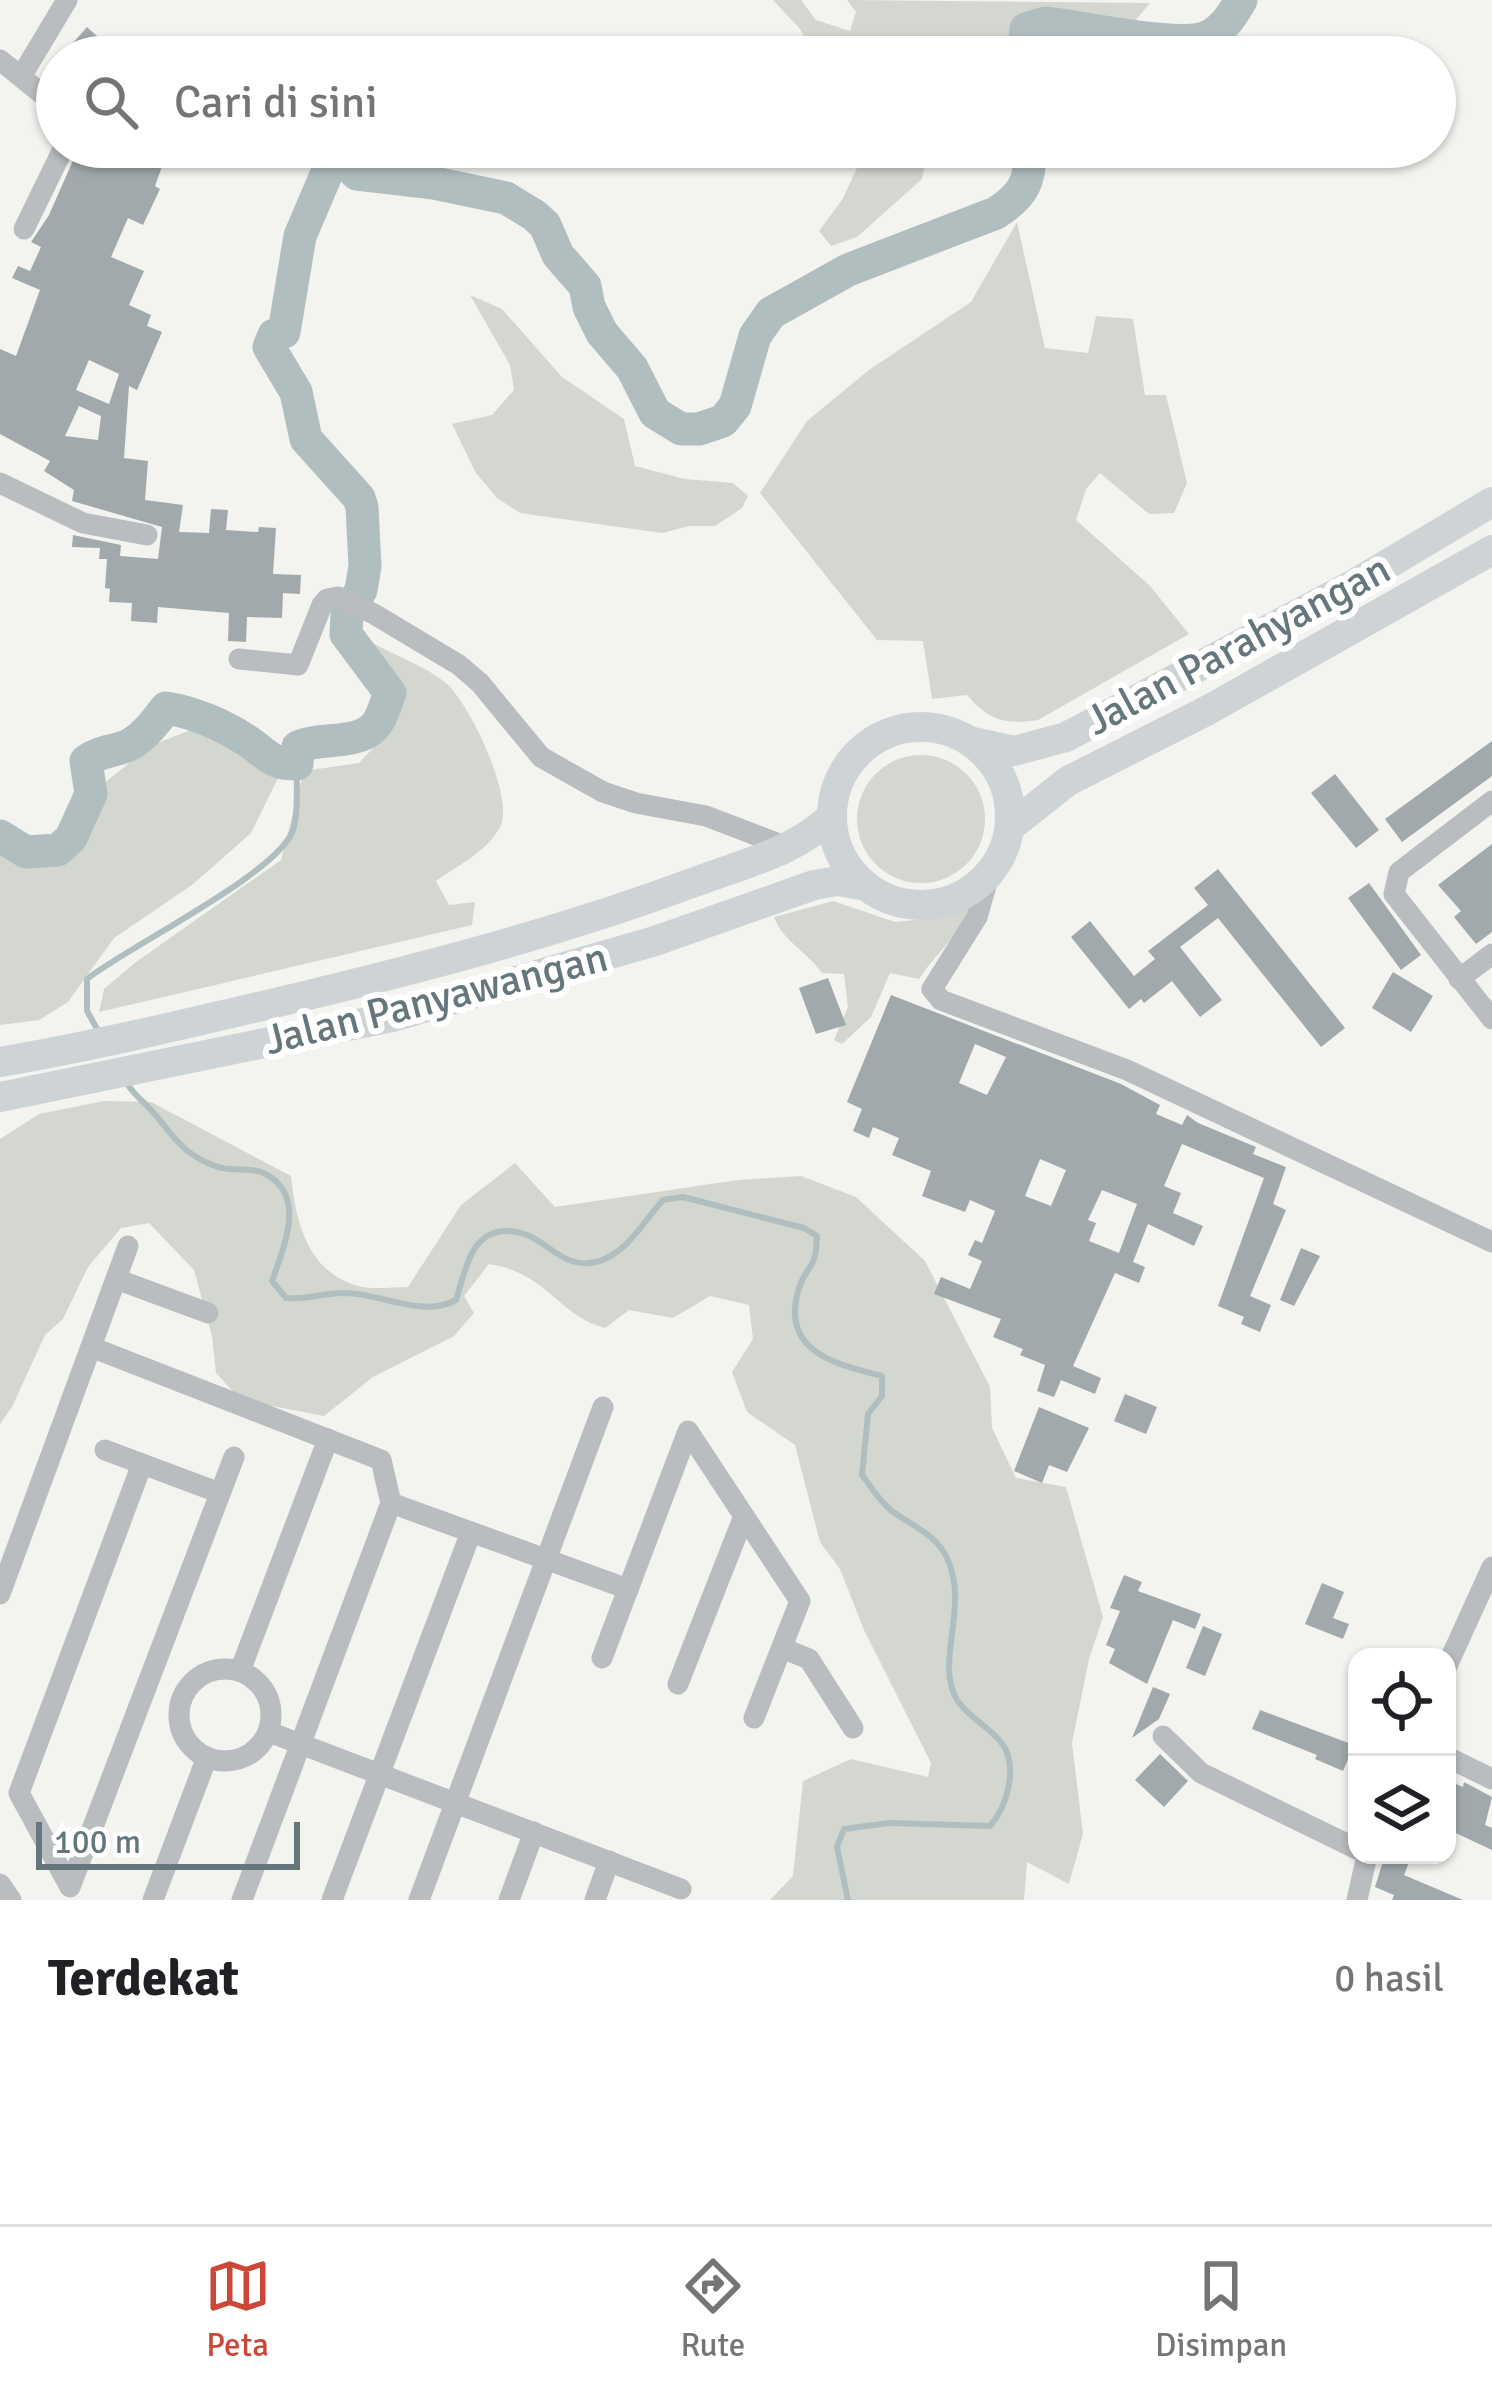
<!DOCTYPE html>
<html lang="id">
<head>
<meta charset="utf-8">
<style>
	body { margin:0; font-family:Signika,sans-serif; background:#f2f2f2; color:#202124 }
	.controls { position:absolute; right:36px; bottom:36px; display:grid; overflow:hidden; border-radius:24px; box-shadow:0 3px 9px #0004 }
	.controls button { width:108px; height:108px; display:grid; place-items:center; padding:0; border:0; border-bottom:3px solid #e0e0e0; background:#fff; color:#202124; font:60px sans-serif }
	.scale { position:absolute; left:36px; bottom:30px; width:264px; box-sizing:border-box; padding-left:12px; border:6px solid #66767d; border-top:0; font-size:33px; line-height:42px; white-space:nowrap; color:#66767d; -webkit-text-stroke:9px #fff; paint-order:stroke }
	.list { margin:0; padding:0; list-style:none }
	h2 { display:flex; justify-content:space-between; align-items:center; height:156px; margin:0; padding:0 48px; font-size:51px }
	h2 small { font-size:39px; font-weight:400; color:#757577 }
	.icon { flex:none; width:66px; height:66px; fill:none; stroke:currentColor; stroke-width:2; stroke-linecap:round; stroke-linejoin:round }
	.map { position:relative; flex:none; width:1492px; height:1900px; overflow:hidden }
	.search { position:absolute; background:#fff; box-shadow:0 3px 9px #0004; left:36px; right:36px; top:36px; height:132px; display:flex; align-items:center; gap:30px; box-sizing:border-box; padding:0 42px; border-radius:66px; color:#757577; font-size:45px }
	.sheet { height:324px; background:#fff }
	nav { display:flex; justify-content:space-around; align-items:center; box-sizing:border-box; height:168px; border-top:3px solid #e0e0e0; background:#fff; font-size:33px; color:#757577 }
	nav a { display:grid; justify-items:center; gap:6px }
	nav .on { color:#cb4738 }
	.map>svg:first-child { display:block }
</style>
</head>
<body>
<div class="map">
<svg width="1492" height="1900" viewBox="0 0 1492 1900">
	<rect width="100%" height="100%" fill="#f3f3f0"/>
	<g fill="#d3d7d0">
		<polygon points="773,0 801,0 816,20 850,31 856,12 847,0 1150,3 1135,21 1058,26 996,38 971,57 816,57 800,29"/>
		<polygon points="867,147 929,147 922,179 857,237 831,246 819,231 842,200"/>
		<path d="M1017,222L1045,348L1088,353L1096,316L1133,319L1145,395H1166L1187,483L1174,513L1149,514L1100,473L1086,489L1076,520L1150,586L1189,634L1038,720C1005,725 988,720 967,695L932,699L923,641L877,640L760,493L807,421L869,370L971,302Z"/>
		<polygon points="470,295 502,309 562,377 624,419 635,466 685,479 733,483 748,496 742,508 715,526 689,526 662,533 520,513 497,498 476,473 452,424 492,415 514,390 510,365"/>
		<path d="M373,643C395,656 428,667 447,684C470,705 515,798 500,827C487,852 458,865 436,881L449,905L475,902L472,925L99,1012L104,989L136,962L281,860L304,771L359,763L394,726L391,681L366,645Z"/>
		<polygon points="221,718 279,776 251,833 192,885 114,938 68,1002 39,1020 0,1025 0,852 41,867 71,838 96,790 150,746"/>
		<circle cx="921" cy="819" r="64"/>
		<path d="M833,901L895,922L934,918L970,907C960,935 936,953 919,979L890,973L871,1017L842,1044L834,1040L848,1007L844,974L822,973C807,952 782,940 774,917Z"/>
		<path d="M104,1101L151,1102L291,1176C296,1223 307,1271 358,1286C372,1290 393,1287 408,1287L461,1205L515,1163L555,1207L738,1180L801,1176L856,1197L925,1261L990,1387L992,1428L1016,1478L1066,1487L1103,1617L1089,1659L1072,1743L1083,1834L1069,1884L1027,1862L1024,1900H770L793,1876L803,1781L851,1759L928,1777L931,1763L864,1630L840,1569L820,1542L795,1445L747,1412L732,1372L753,1339L749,1305L710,1296L673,1318L629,1310L605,1328C558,1316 548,1273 489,1264L464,1296L474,1313L454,1336L373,1377L324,1416L241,1400L216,1373L212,1336L194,1270L149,1223L121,1228L88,1267L63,1319L45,1335L12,1407L0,1424V1139L39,1114Z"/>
	</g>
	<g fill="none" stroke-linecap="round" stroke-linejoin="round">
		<g stroke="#b1bec0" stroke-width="6">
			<path d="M100,1034L87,1011V979C129,946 279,873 293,830C299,811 296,783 297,764"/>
			<path d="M126,1082C133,1094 142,1100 151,1110C174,1135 179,1152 215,1166C229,1172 247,1167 261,1172C309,1192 284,1246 272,1281L286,1298C306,1300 323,1293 343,1293C380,1292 421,1319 456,1300C465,1272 470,1233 504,1231C545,1229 556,1271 596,1262C627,1254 643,1222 663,1200L683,1197L804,1228L817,1236C816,1272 807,1263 799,1288C779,1352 836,1364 882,1376V1396L868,1414L862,1475C871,1487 880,1502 892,1511C913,1527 935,1533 947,1558C964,1595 949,1631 949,1669C950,1711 977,1715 1000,1741C1020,1764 1007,1807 990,1826L889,1823L844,1829L837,1847L848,1900"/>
		</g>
		<g stroke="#b1bec0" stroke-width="33">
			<path d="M1023,57L1026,29L1045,23C1080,26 1186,51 1211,35C1225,27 1233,14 1241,0"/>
			<path d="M0,836L26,852L58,850L71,838L91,794L86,761C101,750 116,752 131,744C146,735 156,721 166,708C193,712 223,725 246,740C268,754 269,764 297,764L298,747C320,737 355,745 373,728C382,720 385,704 390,693L346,634L347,614L361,590L365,566L362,507L359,498L306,439L296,392L269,347L274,335L284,332L300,236L332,161L339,157L357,174L434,183L506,198L534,215L545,225L558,255L585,286L589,307L602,333L632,368L655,413L681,429H699L723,421L735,406L755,336L771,313L848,270L996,213C1024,195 1031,181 1030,147"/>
		</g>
	</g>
	<g fill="#a1a9ac" fill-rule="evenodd">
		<polygon points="87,27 112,50 106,57 61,57"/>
		<path d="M79,147H169L155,186L160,189L143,225L128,218L111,257L144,271L129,305L151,315L147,326L162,332L137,390L129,386L124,458L148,461L145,500L183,505L179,532L209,533L211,509L228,510L226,530L258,532L259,527L276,528L273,574L301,575L300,594L283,593L282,618L247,617L246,642L228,641L229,613L158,607L157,623L131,621L132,603L109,602L110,589L105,588L107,559H99L100,548L72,547L73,535L121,545L120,556L158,559L162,527L72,501L74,490L44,471L50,461L0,434V349L16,356L40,290L12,278L18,266L30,271L41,247L31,242L49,215ZM89,360L119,374L109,404L76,390ZM79,406L101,416L98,440L65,436Z"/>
		<polygon points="1492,741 1492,776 1402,842 1385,819"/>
		<polygon points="1335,774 1379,830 1356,848 1311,793"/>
		<polygon points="1492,844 1492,932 1476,944 1454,917 1461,911 1438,885"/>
		<polygon points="1218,869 1345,1028 1321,1047 1218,918 1180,947 1222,1000 1200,1017 1172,981 1144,1003 1141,999 1129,1009 1071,937 1090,921 1134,976 1155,959 1148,951 1208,905 1194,888"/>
		<polygon points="1369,883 1421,955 1401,970 1348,898"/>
		<polygon points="1393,972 1433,996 1411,1032 1372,1008"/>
		<polygon points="828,978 846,1025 816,1034 799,988"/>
		<path d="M891,995L1121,1084L1160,1105L1156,1114L1182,1125L1187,1115L1198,1123L1256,1147L1253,1154L1286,1167L1273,1204L1286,1210L1250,1296L1271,1305L1260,1332L1241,1324L1244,1317L1218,1306L1264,1178L1182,1144L1164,1186L1181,1193L1173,1213L1203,1226L1194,1246L1148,1224L1133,1262L1145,1267L1139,1283L1115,1273L1073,1366L1101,1378L1095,1394L1061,1380L1054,1397L1037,1391L1045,1365L1020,1355L1023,1349L993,1337L1001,1319L934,1294L941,1277L970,1289L982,1261L968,1255L975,1240L982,1243L995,1211L970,1200L965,1212L922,1196L931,1171L892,1155L899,1138L873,1127L869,1138L853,1131L862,1109L847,1102ZM975,1044L1006,1057L987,1095L959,1083ZM1040,1159L1066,1170L1051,1206L1025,1196ZM1102,1190L1137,1204L1119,1253L1089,1241L1096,1223L1088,1220Z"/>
		<polygon points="1301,1248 1320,1256 1294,1306 1280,1300"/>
		<polygon points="1125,1394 1157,1407 1146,1434 1114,1421"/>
		<polygon points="1039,1407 1089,1428 1067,1472 1049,1465 1042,1483 1014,1471"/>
		<polygon points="1124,1575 1142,1582 1138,1591 1201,1614 1195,1629 1173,1620 1147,1684 1109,1663 1115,1649 1106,1645 1120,1611 1110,1608"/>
		<polygon points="1322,1583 1344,1592 1333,1618 1349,1624 1343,1639 1305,1624"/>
		<polygon points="1203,1626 1222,1634 1205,1676 1186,1668"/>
		<polygon points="1153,1687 1170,1694 1159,1719 1132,1738"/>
		<polygon points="1260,1710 1354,1745 1343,1771 1315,1759 1317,1755 1252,1729"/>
		<polygon points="1160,1754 1188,1781 1164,1807 1135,1780"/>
		<polygon points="1447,1780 1463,1787 1464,1782 1492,1797 1485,1825 1492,1828 1492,1850 1447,1829"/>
		<polygon points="1385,1855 1412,1855 1404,1875 1463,1900 1392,1900 1394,1895 1375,1887"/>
	</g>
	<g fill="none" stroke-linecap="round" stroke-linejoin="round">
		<g stroke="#b9bdc0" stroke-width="21">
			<polyline points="0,60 57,106"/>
			<polyline points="22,75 67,0"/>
			<polyline points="24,229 64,147"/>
			<polyline points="0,483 83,523 147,535"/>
			<polyline points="239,659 298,665 322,605 327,599 338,597 374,614 459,665 480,683 541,757 603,792 636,803 706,816 787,847"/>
			<polyline points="1492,801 1399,872 1394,894 1492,1019"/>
			<polyline points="989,875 977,917 932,989 941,1000 1127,1070 1492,1242"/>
			<polyline points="1459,979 1492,954"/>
			<polyline points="116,1279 208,1313"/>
			<polyline points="91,1347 381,1460 391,1503 628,1589"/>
			<polyline points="105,1450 220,1493"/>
			<polyline points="142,1464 19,1793 70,1887 234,1457"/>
			<polyline points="0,1594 128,1246"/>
			<polyline points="782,1648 809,1659 853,1728"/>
			<polyline points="602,1658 688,1431 800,1601 754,1718"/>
			<polyline points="1447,1666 1492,1567"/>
			<circle cx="225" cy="1715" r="46"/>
			<polyline points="240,1671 328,1439"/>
			<polyline points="678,1684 744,1516"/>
			<polyline points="269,1732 681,1889"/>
			<polyline points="1163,1736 1201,1773 1357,1849"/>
			<polyline points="1447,1757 1492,1779"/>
			<polyline points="0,1884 11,1900"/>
			<polyline points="153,1900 207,1757"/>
			<polyline points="242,1900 391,1503"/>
			<polyline points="332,1900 471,1532"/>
			<polyline points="419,1900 603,1407"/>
			<polyline points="509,1900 534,1832"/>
			<polyline points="595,1900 609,1861"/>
			<polyline points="1357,1900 1367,1855"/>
		</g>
		<g stroke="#ced4d6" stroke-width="30">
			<circle cx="921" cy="816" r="89"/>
			<polyline points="973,742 1014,751 1066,737 1356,583 1492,502"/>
			<polyline points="1011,826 1068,781 1210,709 1492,550"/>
			<path d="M0,1062C99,1045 198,1021 296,998C430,966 562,931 692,883C739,865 794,853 831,817"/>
			<polyline points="0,1097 392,1017 655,941 814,885 838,881 866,886"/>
		</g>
	</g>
	<g text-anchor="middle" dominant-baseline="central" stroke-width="12" stroke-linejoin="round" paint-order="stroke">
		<g font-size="42" fill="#66767d" stroke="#fff">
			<text transform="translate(1238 645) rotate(-28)">Jalan Parahyangan</text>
			<text transform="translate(436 999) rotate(-14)">Jalan Panyawangan</text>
		</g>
	</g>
</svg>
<div class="controls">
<button><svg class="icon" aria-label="locate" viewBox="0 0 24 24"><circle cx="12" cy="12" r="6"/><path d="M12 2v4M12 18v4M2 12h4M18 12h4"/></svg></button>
<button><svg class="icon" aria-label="layers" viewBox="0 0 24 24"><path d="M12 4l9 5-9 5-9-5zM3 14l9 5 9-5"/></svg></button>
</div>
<div class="scale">100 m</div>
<div class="search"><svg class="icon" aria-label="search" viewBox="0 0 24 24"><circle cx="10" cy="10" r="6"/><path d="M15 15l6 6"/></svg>Cari di sini</div>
</div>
<section class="sheet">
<h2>Terdekat<small>0 hasil</small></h2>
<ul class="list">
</ul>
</section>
<nav>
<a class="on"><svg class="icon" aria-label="map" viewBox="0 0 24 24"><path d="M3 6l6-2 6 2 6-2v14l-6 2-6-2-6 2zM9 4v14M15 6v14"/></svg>Peta</a>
<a><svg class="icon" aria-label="directions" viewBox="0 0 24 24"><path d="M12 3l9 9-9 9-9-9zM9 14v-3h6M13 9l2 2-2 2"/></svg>Rute</a>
<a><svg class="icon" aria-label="saved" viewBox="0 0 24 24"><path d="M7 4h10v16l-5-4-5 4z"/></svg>Disimpan</a>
</nav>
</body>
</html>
